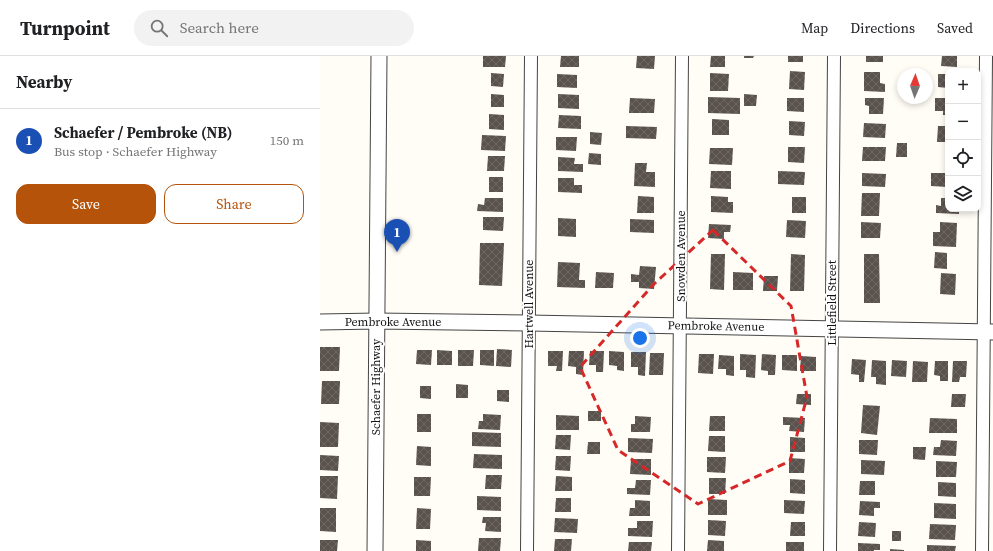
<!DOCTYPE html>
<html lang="en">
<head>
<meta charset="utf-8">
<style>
	body { margin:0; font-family:"Source Serif 4",serif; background:#f2f2f2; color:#202124 }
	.controls { position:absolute; right:12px; top:12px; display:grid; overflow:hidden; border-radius:8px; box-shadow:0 2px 6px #0003 }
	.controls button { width:36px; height:36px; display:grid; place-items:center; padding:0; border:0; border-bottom:1px solid #e0e0e0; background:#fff; color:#202124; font:20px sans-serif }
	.compass { position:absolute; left:577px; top:12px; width:36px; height:36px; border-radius:50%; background:#fff; box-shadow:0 2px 6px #0003; rotate:2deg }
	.you { position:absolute; left:320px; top:282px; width:14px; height:14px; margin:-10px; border:3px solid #fff; border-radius:50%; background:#1a73e8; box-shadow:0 0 0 6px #1a73e833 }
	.badge { display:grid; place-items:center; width:26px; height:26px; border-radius:50%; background:#b45309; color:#fff; font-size:13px; font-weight:700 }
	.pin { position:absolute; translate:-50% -33px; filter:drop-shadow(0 1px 2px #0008) }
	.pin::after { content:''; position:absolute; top:21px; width:14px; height:12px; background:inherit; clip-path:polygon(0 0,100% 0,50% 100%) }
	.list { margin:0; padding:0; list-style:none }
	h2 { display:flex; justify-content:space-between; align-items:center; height:52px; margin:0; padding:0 16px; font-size:17px }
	h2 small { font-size:13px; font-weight:400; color:#757577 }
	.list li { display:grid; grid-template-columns:26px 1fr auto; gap:12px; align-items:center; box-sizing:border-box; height:64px; padding:0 16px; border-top:1px solid #e0e0e0 }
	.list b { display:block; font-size:15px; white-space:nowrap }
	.list p { margin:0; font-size:13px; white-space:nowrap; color:#757577 }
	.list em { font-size:13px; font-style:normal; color:#757577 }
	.actions { display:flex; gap:8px; padding:12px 16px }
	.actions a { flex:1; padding:9px 0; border:1px solid #b45309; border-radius:12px; text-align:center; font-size:14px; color:#b45309 }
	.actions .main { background:#b45309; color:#fff }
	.icon { flex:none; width:22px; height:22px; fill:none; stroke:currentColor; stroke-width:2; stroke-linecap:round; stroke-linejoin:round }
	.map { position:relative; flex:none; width:673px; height:495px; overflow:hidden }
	header { display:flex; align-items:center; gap:24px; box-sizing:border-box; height:56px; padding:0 20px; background:#fff; border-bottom:1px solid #e0e0e0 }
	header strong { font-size:19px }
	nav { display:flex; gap:22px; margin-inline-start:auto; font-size:14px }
	.search { width:280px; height:36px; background:#f2f2f2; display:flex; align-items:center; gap:10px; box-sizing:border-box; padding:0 14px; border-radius:22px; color:#757577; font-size:15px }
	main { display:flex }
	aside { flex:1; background:#fff }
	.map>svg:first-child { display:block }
</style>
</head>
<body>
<header>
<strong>Turnpoint</strong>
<div class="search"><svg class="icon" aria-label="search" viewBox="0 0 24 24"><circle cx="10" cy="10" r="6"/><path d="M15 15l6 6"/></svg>Search here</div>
<nav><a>Map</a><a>Directions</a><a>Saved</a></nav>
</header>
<main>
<aside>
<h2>Nearby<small></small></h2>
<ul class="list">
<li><span class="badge" style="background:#1a4fb4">1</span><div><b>Schaefer / Pembroke (NB)</b><p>Bus stop · Schaefer Highway</p></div><em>150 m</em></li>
</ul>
<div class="actions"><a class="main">Save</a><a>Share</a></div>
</aside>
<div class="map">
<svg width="673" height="495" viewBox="0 0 673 495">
	<defs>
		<pattern id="building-cross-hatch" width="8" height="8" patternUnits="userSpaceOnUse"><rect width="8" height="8" fill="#5a524d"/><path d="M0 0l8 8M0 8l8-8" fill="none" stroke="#6d6662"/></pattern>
	</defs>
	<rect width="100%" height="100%" fill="#fffdf5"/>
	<g fill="url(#building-cross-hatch)">
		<polygon points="163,0 186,0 185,11 163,11"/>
		<polygon points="241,0 259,0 259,11 240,11"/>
		<polygon points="317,0 335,0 334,13 316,12"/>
		<polygon points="391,0 405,0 405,11 390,11"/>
		<polygon points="424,0 434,0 433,2 424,2"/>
		<rect x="468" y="0" width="15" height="6"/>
		<rect x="546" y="0" width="17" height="6"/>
		<polygon points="622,0 637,0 637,11 621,10"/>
		<polygon points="470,15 485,16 484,34 469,33"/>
		<polygon points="544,16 560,16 560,27 565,28 565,36 544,35"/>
		<polygon points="171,17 184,18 183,31 171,30"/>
		<polygon points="390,17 409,18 408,35 390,35"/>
		<polygon points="237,18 257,19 257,32 237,31"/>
		<polygon points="618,18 628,18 628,32 618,31"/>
		<polygon points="171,38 184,39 184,51 171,51"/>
		<polygon points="238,38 259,39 259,53 238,52"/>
		<polygon points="424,38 437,39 436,50 424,50"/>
		<polygon points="388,41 420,42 420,58 388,57"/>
		<polygon points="310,42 335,43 334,57 309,57"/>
		<polygon points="467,42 484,42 484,56 467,55"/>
		<polygon points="545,42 564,42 563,58 549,58 549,50 545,49"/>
		<polygon points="615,42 628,42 628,59 623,59 623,55 615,55"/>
		<polygon points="169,58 184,59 184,74 169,73"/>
		<polygon points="239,59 261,60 261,73 238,72"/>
		<polygon points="392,63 409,64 409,79 392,79"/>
		<polygon points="469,65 485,66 484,80 469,79"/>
		<polygon points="544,67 566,68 565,82 543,81"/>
		<polygon points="306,70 337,71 336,83 306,82"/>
		<polygon points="618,70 628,70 628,86 617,86"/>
		<polygon points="270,76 282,77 281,89 270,88"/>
		<polygon points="162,79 186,80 185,95 161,94"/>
		<polygon points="236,81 257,81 256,95 236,94"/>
		<polygon points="577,87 587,87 587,101 576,101"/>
		<polygon points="468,91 485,91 484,107 468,106"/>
		<polygon points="543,91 566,91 565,105 542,105"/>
		<polygon points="390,92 413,92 412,109 389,108"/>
		<polygon points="269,97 281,98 281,109 268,108"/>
		<polygon points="168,100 185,100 184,115 167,115"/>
		<polygon points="238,101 255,102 254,108 263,108 263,116 238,115"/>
		<polygon points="315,107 327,107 326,116 335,116 335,131 314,130"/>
		<polygon points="391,115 411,115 411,133 390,132"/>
		<polygon points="458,115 485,116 484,129 458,128"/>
		<polygon points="542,117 566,118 565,131 542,130"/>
		<polygon points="611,117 628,117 628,131 611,130"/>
		<rect x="169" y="121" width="14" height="15"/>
		<polygon points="238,122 254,122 254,129 262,129 262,137 238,136"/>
		<polygon points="542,137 560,137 559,160 541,160"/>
		<polygon points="318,140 334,141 334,157 317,157"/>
		<polygon points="391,140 408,141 408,146 413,146 413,157 391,156"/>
		<rect x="472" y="141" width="14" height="16"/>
		<polygon points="165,142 183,142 183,156 157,155 158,148 164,149"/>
		<polygon points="621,142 628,142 628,153 639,153 639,158 616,157 616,149 621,150"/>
		<polygon points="163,161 184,161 183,175 163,174"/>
		<polygon points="238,162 256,163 256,181 238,180"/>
		<polygon points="310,163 334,164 334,177 310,176"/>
		<polygon points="467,164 486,165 485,182 466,181"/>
		<polygon points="541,166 561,167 560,182 541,182"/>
		<polygon points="620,166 637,167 636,191 613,190 613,176 620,176"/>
		<polygon points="389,168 411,169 410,176 404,176 404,183 388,182"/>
		<polygon points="160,187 184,187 182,230 159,229"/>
		<polygon points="615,196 627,197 627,213 614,212"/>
		<polygon points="391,198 405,198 404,234 390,233"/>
		<polygon points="471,198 485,199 484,235 470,235"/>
		<polygon points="544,198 559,198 560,247 544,247"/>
		<polygon points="238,206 260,207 259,224 265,224 265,232 237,231"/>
		<polygon points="320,210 336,211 334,233 319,232 319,226 311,226 311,218 319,219"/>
		<polygon points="276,216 294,217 293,232 275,232"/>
		<polygon points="413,216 433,217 433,234 413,234"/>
		<polygon points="621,217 636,218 635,239 620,238"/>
		<polygon points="444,220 458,220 457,235 443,235"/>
		<polygon points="0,291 20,291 19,315 0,315"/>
		<polygon points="177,293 192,294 191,311 176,310"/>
		<polygon points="97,294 112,294 111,309 96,308"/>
		<polygon points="117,294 132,295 132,309 117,309"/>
		<polygon points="138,294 154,294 153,310 138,310"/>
		<polygon points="160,294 174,294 174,310 160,309"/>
		<polygon points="228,295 243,295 242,315 236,315 237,310 228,310"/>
		<polygon points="249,295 264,295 263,319 256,318 256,311 248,310"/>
		<polygon points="270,295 284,295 283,316 276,316 276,309 269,309"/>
		<polygon points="289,295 304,296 304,315 297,314 297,310 289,309"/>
		<polygon points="311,296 326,296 325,320 318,319 318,311 311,311"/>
		<polygon points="330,297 344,297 343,319 329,319"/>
		<polygon points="379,298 394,298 393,318 378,317"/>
		<polygon points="420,298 436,299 435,322 426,321 426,314 420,314"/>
		<polygon points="442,298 456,299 455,319 448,319 448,315 441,314"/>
		<polygon points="399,299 414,300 414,320 406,319 406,313 398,313"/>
		<polygon points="462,299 477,299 477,315 462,314"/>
		<polygon points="481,300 496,301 496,315 480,315"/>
		<polygon points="532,303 546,304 544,326 539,326 539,319 531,318"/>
		<polygon points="552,304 566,305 566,329 556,328 556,321 551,321"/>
		<polygon points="572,304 587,305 586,321 571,320"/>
		<polygon points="593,305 608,306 607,326 592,326"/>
		<polygon points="615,305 628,305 628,325 620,325 620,320 614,319"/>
		<polygon points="633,305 647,305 646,321 640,321 639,326 632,326"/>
		<polygon points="2,325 20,325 19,348 1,348"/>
		<polygon points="136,328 148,329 148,342 136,342"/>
		<polygon points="100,330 111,330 111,343 100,342"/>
		<polygon points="177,334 189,334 189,346 177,345"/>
		<polygon points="477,338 491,338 491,349 476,348"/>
		<polygon points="632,338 646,338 645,351 631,351"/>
		<polygon points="543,349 560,350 557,379 541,377"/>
		<rect x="268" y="355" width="13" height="10"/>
		<rect x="97" y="358" width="14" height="18"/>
		<polygon points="163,358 181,359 180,374 158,373 159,365 163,365"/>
		<polygon points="236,359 259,360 259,374 236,374"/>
		<polygon points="315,360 331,361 330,376 311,376 311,368 315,368"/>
		<polygon points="390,360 405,360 405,375 389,375"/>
		<polygon points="463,361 485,362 484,376 469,375 470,369 463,369"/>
		<polygon points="610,362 637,363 637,377 609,377"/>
		<polygon points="0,366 19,367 18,391 0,391"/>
		<polygon points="152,376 181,377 181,391 152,390"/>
		<polygon points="236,379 251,379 250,394 235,393"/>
		<polygon points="389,380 405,380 405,396 388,395"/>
		<polygon points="470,381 485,382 485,396 470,396"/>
		<polygon points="308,382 333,383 332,397 308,396"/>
		<polygon points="539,384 558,384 557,399 539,398"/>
		<polygon points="621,384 637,385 636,400 613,399 614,391 620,391"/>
		<polygon points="268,386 280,386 280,398 267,398"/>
		<polygon points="97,390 111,391 111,410 96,409"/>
		<polygon points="593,391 606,391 605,404 593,403"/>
		<polygon points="154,398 182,399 182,413 153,412"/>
		<polygon points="0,399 19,400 18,415 0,414"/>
		<polygon points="236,400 251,400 250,415 235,414"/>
		<polygon points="387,401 406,401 405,417 387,416"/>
		<polygon points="469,402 485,403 484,417 469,417"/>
		<polygon points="311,403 331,403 331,419 310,418"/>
		<polygon points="541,404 565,405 564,419 541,418"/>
		<polygon points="616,405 637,406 636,421 616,421"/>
		<polygon points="166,419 182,419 181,433 165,433"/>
		<polygon points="0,420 18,420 17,443 0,442"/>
		<polygon points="236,420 252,421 252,435 235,435"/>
		<polygon points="94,421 111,421 110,440 94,440"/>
		<polygon points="389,422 406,422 405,438 389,438"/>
		<polygon points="470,423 485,424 485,438 470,437"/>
		<polygon points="316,424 331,424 330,439 307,438 307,432 315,432"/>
		<polygon points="540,425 555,425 555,439 539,439"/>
		<polygon points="618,426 636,427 636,441 618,440"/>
		<polygon points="157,440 181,441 181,455 157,454"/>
		<polygon points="236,442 251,442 251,456 235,456"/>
		<polygon points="388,443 407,444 407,459 388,459"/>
		<polygon points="315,444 330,445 330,460 309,460 310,452 315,452"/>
		<polygon points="464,444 485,445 484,458 464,457"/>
		<polygon points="540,445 560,446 560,452 554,452 554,460 539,459"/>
		<polygon points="614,447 636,448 636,463 614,462"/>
		<polygon points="0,452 16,452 16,476 0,475"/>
		<polygon points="97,452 111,453 110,473 96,473"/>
		<polygon points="163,461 181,461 181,476 165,475 166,467 162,467"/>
		<polygon points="235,462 258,463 257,477 234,476"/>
		<polygon points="388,464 406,465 405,480 388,479"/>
		<polygon points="317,465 333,465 332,481 308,480 308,472 317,472"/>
		<polygon points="471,466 485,466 485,480 470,480"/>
		<polygon points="539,466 556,467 555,481 538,480"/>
		<polygon points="610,468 636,469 635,484 609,483"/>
		<rect x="572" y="475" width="9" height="10"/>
		<polygon points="159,482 181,482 180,495 158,495"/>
		<polygon points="235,483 252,483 251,495 234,495"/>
		<polygon points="0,484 18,484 17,495 0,495"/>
		<polygon points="96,484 111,485 111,495 96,495"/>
		<polygon points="388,484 404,485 404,495 387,495"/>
		<polygon points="309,486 332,486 331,495 308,495"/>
		<rect x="466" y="486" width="18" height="9"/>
		<polygon points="538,487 560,488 560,494 554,494 554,495 538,495"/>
		<polygon points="607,489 636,490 635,495 607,495"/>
		<polygon points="570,493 584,494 584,495 570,495"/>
	</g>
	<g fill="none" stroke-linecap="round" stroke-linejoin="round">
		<g stroke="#444" stroke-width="14">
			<g id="minor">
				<polyline points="207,495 211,0"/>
				<polyline points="358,495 362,0"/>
				<polyline points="510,495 514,0"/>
				<polyline points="662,495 666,0"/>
			</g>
		</g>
		<g stroke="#444" stroke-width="17">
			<g id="tertiary">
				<polyline points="0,266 57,265 209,267 673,276"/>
				<polyline points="55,495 59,0"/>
			</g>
		</g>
		<use href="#minor" stroke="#fff" stroke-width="12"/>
		<use href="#tertiary" stroke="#fff" stroke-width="15"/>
	</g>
	<path fill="none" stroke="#d62828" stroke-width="3" stroke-dasharray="8 5" stroke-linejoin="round" d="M393,174L471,250L487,341L470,405L378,448L298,394L260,311L334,228Z"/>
	<g text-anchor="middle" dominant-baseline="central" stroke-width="4" stroke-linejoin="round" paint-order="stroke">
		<g font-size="12" fill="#111" stroke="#fff">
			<text transform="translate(361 200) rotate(-90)">Snowden Avenue</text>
			<text transform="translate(512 247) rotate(-90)">Littlefield Street</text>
			<text transform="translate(209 248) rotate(-90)">Hartwell Avenue</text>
			<text x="73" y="266">Pembroke Avenue</text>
			<text transform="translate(396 270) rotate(1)">Pembroke Avenue</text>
			<text transform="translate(56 331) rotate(-90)">Schaefer Highway</text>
		</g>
	</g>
</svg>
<div class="controls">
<button>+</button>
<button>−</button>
<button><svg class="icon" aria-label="locate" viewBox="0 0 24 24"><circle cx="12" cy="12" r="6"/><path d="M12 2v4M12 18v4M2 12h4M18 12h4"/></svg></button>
<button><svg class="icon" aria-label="layers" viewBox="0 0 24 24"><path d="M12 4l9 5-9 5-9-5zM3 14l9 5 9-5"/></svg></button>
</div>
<svg class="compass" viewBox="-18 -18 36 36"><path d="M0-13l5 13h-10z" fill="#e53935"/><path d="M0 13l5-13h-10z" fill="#757577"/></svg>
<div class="you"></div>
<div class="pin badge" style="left:77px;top:196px;background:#1a4fb4">1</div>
</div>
</main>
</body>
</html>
